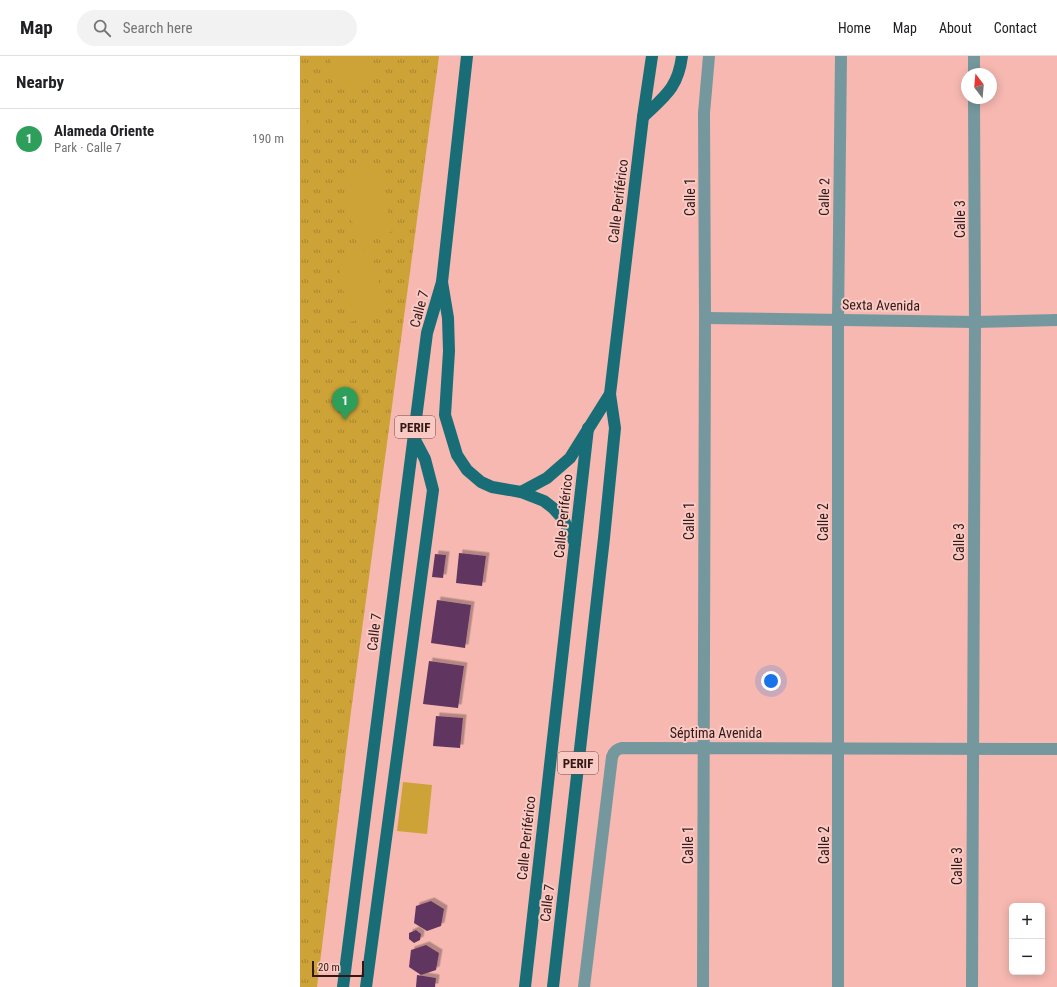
<!DOCTYPE html>
<html lang="en">
<head>
<meta charset="utf-8">
<style>
	body { margin:0; font-family:"Roboto Condensed",sans-serif; background:#f2f2f2; color:#202124 }
	.controls { position:absolute; right:12px; bottom:12px; display:grid; overflow:hidden; border-radius:6px; box-shadow:0 2px 10px #0003 }
	.controls button { width:36px; height:36px; display:grid; place-items:center; padding:0; border:0; border-bottom:1px solid #e0e0e0; background:#fff; color:#202124; font:20px sans-serif }
	.compass { position:absolute; left:661px; top:12px; width:36px; height:36px; border-radius:50%; background:#fff; box-shadow:0 2px 10px #0003; rotate:344deg }
	.scale { position:absolute; left:12px; bottom:10px; width:52px; box-sizing:border-box; padding-left:4px; border:2px solid #331715; border-top:0; font-size:11px; line-height:14px; white-space:nowrap; color:#331715; -webkit-text-stroke:3px #f9cac4; paint-order:stroke }
	.you { position:absolute; left:471px; top:625px; width:14px; height:14px; margin:-10px; border:3px solid #fff; border-radius:50%; background:#1a73e8; box-shadow:0 0 0 6px #1a73e833 }
	.badge { display:grid; place-items:center; width:26px; height:26px; border-radius:50%; background:#236d76; color:#fff; font-size:13px; font-weight:700 }
	.pin { position:absolute; translate:-50% -33px; filter:drop-shadow(0 1px 2px #0008) }
	.pin::after { content:''; position:absolute; top:21px; width:14px; height:12px; background:inherit; clip-path:polygon(0 0,100% 0,50% 100%) }
	.list { margin:0; padding:0; list-style:none }
	h2 { display:flex; justify-content:space-between; align-items:center; height:52px; margin:0; padding:0 16px; font-size:17px }
	h2 small { font-size:13px; font-weight:400; color:#757577 }
	.list li { display:grid; grid-template-columns:26px 1fr auto; gap:12px; align-items:center; box-sizing:border-box; height:60px; padding:0 16px; border-top:1px solid #e0e0e0 }
	.list b { display:block; font-size:15px; white-space:nowrap }
	.list p { margin:0; font-size:13px; white-space:nowrap; color:#757577 }
	.list em { font-size:13px; font-style:normal; color:#757577 }
	.icon { flex:none; width:22px; height:22px; fill:none; stroke:currentColor; stroke-width:2; stroke-linecap:round; stroke-linejoin:round }
	.map { position:relative; flex:none; width:757px; height:931px; overflow:hidden }
	header { display:flex; align-items:center; gap:24px; box-sizing:border-box; height:56px; padding:0 20px; background:#fff; border-bottom:1px solid #e0e0e0 }
	header strong { font-size:19px }
	nav { display:flex; gap:22px; margin-inline-start:auto; font-size:14px }
	.search { width:280px; height:36px; background:#f2f2f2; display:flex; align-items:center; gap:10px; box-sizing:border-box; padding:0 14px; border-radius:22px; color:#757577; font-size:15px }
	main { display:flex }
	aside { flex:1; background:#fff }
	.map>svg:first-child { display:block }
</style>
</head>
<body>
<header>
<strong>Map</strong>
<div class="search"><svg class="icon" aria-label="search" viewBox="0 0 24 24"><circle cx="10" cy="10" r="6"/><path d="M15 15l6 6"/></svg>Search here</div>
<nav><a>Home</a><a>Map</a><a>About</a><a>Contact</a></nav>
</header>
<main>
<aside>
<h2>Nearby<small></small></h2>
<ul class="list">
<li><span class="badge" style="background:#2e9e5b">1</span><div><b>Alameda Oriente</b><p>Park · Calle 7</p></div><em>190 m</em></li>
</ul>
</aside>
<div class="map">
<svg width="757" height="931" viewBox="0 0 757 931">
	<defs>
		<pattern id="park-tufts" width="24" height="20" patternUnits="userSpaceOnUse"><rect width="24" height="20" fill="#cda338"/><path d="M3 7l-1-3M5 7V3M7 7l1-3M15 17l-1-3M17 17v-4M19 17l1-3" fill="none" stroke="#a7842e"/></pattern>
		<filter id="shadow"><feDropShadow dx="3.5" dy="-3.5" stdDeviation="0" flood-color="#0004"/></filter>
	</defs>
	<rect width="100%" height="100%" fill="#f6b8b1"/>
	<polygon fill="url(#park-tufts)" points="0,0 139,0 50,663 17,931 0,931"/>
	<g fill="#cda338">
		<polygon points="29,0 67,0 72,24 37,32"/>
		<polygon points="0,33 9,73 0,75"/>
		<polygon points="77,109 92,176 56,183 42,117"/>
		<polygon points="71,192 86,258 50,266 36,200"/>
		<polygon points="103,726 132,729 127,778 97,775"/>
	</g>
	<g fill="#603461" filter="url(#shadow)">
		<polygon points="159,497 186,500 182,530 156,527"/>
		<polygon points="135,498 146,499 143,522 132,521"/>
		<polygon points="137,544 171,549 165,592 131,587"/>
		<polygon points="129,605 164,610 158,652 123,648"/>
		<polygon points="136,660 163,662 160,692 133,690"/>
		<polygon points="131,845 144,853 141,870 127,875 114,867 116,850"/>
		<polygon points="116,874 121,878 120,884 114,887 109,883 109,877"/>
		<polygon points="126,889 139,897 136,914 121,919 109,911 111,894"/>
		<polygon points="117,919 136,922 135,931 116,931"/>
	</g>
	<g fill="none" stroke-linecap="round" stroke-linejoin="round">
		<g stroke="#74989d" stroke-width="12">
			<polyline points="674,0 674,18"/>
			<polyline points="405,262 675,266 757,264"/>
			<path d="M284,931L312,701C314,695 317,693 322,692L757,693"/>
			<polyline points="403,931 405,262 404,57 409,0"/>
			<polyline points="538,931 538,264 541,0"/>
			<polyline points="672,931 675,266 674,42"/>
		</g>
		<g stroke="#186d76" stroke-width="12">
			<polyline points="167,0 142,226 148,262 149,295 145,359 157,399 167,414 181,426 192,431 221,436 244,445 253,452 263,463 275,487"/>
			<path d="M343,61C365,40 378,32 382,0"/>
			<polyline points="221,436 247,422 270,402 310,338 343,61 352,0"/>
			<polyline points="43,931 127,277 142,226"/>
			<polyline points="66,931 133,434 125,403 114,382"/>
			<polyline points="225,931 288,372"/>
			<polyline points="253,931 304,482 315,372 310,338"/>
		</g>
	</g>
	<g text-anchor="middle" dominant-baseline="central" stroke-width="4" stroke-linejoin="round" paint-order="stroke">
		<g fill="#f9cac4" stroke="#6e4d4a" stroke-width="1">
			<rect x="95" y="360" width="40" height="22" rx="3"/>
			<rect x="258" y="696" width="40" height="22" rx="3"/>
		</g>
		<g font-size="13" font-weight="bold" fill="#331715">
			<text x="115" y="371">PERIF</text>
			<text x="278" y="707">PERIF</text>
		</g>
		<g font-size="14" fill="#331715" stroke="#f9cac4">
			<text transform="translate(390 141) rotate(-90)">Calle 1</text>
			<text transform="translate(524 141) rotate(-89)">Calle 2</text>
			<text transform="translate(318 145) rotate(-83)">Calle Periférico</text>
			<text transform="translate(660 163) rotate(-90)">Calle 3</text>
			<text transform="translate(581 249) rotate(1)">Sexta Avenida</text>
			<text transform="translate(119 253) rotate(-75)">Calle 7</text>
			<text transform="translate(263 460) rotate(-84)">Calle Periférico</text>
			<text transform="translate(389 465) rotate(-90)">Calle 1</text>
			<text transform="translate(523 466) rotate(-90)">Calle 2</text>
			<text transform="translate(659 486) rotate(-90)">Calle 3</text>
			<text transform="translate(74 576) rotate(-83)">Calle 7</text>
			<text x="416" y="677">Séptima Avenida</text>
			<text transform="translate(226 782) rotate(-84)">Calle Periférico</text>
			<text transform="translate(388 789) rotate(-90)">Calle 1</text>
			<text transform="translate(524 789) rotate(-90)">Calle 2</text>
			<text transform="translate(657 810) rotate(-90)">Calle 3</text>
			<text transform="translate(247 847) rotate(-83)">Calle 7</text>
		</g>
	</g>
</svg>
<div class="controls">
<button>+</button>
<button>−</button>
</div>
<svg class="compass" viewBox="-18 -18 36 36"><path d="M0-13l5 13h-10z" fill="#e53935"/><path d="M0 13l5-13h-10z" fill="#757577"/></svg>
<div class="scale">20 m</div>
<div class="you"></div>
<div class="pin badge" style="left:45px;top:364px;background:#2e9e5b">1</div>
</div>
</main>
</body>
</html>
